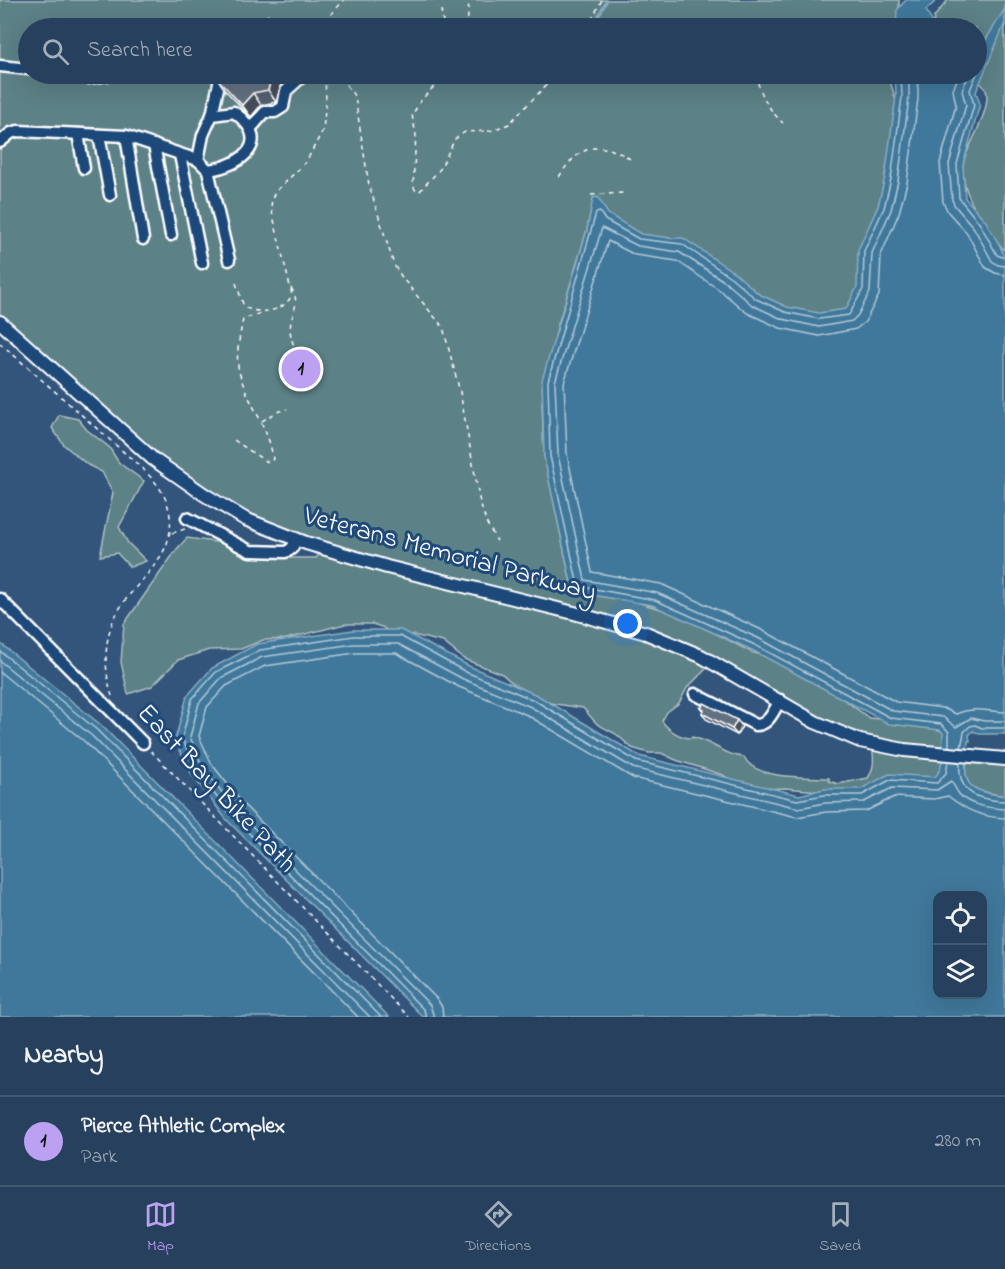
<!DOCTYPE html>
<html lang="en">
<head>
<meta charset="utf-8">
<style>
	body { margin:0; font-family:"Indie Flower",sans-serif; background:#2e4763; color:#f1f3f6 }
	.controls { position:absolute; right:18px; bottom:18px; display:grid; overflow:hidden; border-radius:12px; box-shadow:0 6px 24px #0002 }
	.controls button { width:54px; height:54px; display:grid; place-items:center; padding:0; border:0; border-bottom:2px solid #425972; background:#26405d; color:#f1f3f6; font:30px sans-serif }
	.you { position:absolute; left:628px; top:624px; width:21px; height:21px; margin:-15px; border:4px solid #fff; border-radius:50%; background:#1a73e8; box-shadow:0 0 0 9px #1a73e833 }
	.badge { display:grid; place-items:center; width:39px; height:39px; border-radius:50%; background:#bca0f2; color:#111; font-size:20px; font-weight:700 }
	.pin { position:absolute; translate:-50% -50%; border:3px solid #fff; box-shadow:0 2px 6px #0006 }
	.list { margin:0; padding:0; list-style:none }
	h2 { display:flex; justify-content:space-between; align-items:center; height:78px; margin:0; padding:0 24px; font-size:26px }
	h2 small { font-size:20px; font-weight:400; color:#a4afbc }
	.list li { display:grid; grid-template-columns:39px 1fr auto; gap:18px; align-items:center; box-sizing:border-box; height:90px; padding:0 24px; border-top:2px solid #425972 }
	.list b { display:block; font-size:22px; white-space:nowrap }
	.list p { margin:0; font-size:20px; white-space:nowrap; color:#a4afbc }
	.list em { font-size:20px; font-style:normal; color:#a4afbc }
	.icon { flex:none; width:33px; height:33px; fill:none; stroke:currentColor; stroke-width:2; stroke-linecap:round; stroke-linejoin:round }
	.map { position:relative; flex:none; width:1005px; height:1017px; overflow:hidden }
	.search { position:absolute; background:#26405d; box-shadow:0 6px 24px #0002; left:18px; right:18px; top:18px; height:66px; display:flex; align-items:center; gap:15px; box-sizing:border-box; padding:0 21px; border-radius:33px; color:#a4afbc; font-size:22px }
	.sheet { height:168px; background:#26405d }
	nav { display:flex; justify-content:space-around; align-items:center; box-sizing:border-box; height:84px; border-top:2px solid #425972; background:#26405d; font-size:16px; color:#a4afbc }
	nav a { display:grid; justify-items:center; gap:3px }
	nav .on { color:#bca0f2 }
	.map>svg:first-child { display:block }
</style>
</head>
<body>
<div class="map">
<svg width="1005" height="1017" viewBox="0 0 1005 1017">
	<rect width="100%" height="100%" fill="#33557c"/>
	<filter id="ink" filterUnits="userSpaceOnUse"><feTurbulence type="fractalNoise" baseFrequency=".0167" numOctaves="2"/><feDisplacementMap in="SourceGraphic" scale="12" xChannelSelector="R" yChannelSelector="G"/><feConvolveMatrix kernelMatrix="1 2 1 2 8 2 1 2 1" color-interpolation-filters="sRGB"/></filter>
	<g filter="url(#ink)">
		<g fill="#5c8186" stroke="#aec0c2" stroke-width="1.5" fill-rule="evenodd">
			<path d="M0,0H899V28H28V74H896L891,84L896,101L893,133L885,175L895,187L858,256L860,291L854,310L801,316L649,244L608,214H590L587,230L557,328L542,403L544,456L572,588L623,598L681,615L751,652L772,658L831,690L869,718L901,721L926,726L942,731L946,735V776L863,795L785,788L765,789L736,783L723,775L676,760L661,753H649L632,748L616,734L597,724L583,708L542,702L527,695L502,674L464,659L443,642L413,635L391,633L382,627L372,624H345L286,639L263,640L241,649L209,650L178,660L152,686L128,694L121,662L124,624L177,549L187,538L222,543L278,558H316L326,547L271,528L166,467L0,320ZM712,663L872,746C874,758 875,767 868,778L838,784L829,781V778C806,777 755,780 744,757C726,756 711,741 692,737V738C680,738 668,730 662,721L667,712L679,703L687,688Z"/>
			<path d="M948,0H1005V251C985,228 957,191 964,159C970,143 992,107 986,90C984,86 980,83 976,79V28H933L934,17Z"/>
			<polygon points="59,415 78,419 87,430 109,447 119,463 144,481 119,527 128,543 146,561 130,567 117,553 100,556 113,493 102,472 88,465 64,445 52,428"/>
			<polygon points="968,759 1005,762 1005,796 980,791 969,785 965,772"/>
		</g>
		<g fill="#40789b" stroke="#8caec3" stroke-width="1.5" fill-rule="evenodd">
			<polygon points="906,0 937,0 926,10 935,28 896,28 897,10"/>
			<path d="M1004,10L1005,23L976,92L980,104L963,165L965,198L985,220L1000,246L1005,259V734H979L973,731L969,735L970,741H968C964,782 960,790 1005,796V1017H423L226,819L192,775L175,740L187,696L212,668L257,644L353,630H401L469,666L537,695L639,756L799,795L824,789H861L889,774L935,777C946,765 941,747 943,733L940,730L889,724L752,650L652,605L573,592L544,457L542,380L587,230L593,198L598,197L608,214L641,234L671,238H683L735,273L759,294L787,307L819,313L846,309L857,287L858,250L878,206L885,177L896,96L895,74H976L977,54ZM938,896H982V994H938Z"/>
			<polygon points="0,643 101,725 389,1017 0,1017"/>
		</g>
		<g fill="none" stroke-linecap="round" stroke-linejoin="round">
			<g stroke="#b3c9d7" stroke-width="1.5">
				<polyline points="976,56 981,56 983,59 970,90 974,105 957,164 959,198 980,224 997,255 1005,258"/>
				<polyline points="901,74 902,97 891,179 884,208 864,251 863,289 849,315 819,319 785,312 756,299 732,278 682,244 639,239 605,220 600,212 596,213 548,381 550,456 578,586 655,600 755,645 891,718 941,724 949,732 949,747"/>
				<polyline points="909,74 909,98 898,181 891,210 872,253 870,292 858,315 852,321 819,327 782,319 752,305 727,283 679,252 638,246 602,228 555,382 558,455 585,580 657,593 758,638 893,711 943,717 956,727 971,718 984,721 1005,721"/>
				<path d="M918,74V99L907,183L899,213L881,255L879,295L865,322L856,329L819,336L780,328L747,313L721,291L677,261L635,255L608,241L564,383L567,454L592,572L661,584L762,630L896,702L943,708L956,714C973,706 987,712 1005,712"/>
				<polyline points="959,74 953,90 956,105 940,163 943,202 948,212 967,233 985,267 995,273 1005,275"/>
				<polyline points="969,74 962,91 966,105 949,164 952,200 955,206 974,228 992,261 998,265 1005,266"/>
				<polyline points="0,651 97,730 381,1017"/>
				<polyline points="0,661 92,736 370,1017"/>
				<polyline points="0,672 85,742 358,1017"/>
				<polyline points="961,748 964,732 970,726 975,725 982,728 1005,728"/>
				<path d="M960,762C957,794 978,800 1005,801"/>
				<polyline points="426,1017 424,1010 231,815 197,772 182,738 192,699 216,672 260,650 354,636 400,636 466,672 534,700 636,761 797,800 824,795 862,795 890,780 937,783 946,773 948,761"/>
				<path d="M434,1017L430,1005L236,810L203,768L190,737L199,703L221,678L262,657L354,644H398L463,679L531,707L633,768L799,808L825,803L864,802L892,788L937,790L951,781C954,785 956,790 959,794C969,806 990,808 1005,809"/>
				<path d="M443,1017L442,1007L437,999L243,804L211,763L199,736L207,707L226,686L265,666L355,653H396L459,687L527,715L633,778L797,817L826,812L866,811L894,797L934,799L948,796C966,810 980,817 1005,818"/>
			</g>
			<polyline stroke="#8caec3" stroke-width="3" points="592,28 607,0"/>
			<g stroke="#fff" stroke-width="15">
				<g id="minor">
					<polyline points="0,66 28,69"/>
					<polyline points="62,74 88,78 113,74"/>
					<polyline points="212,115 221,74"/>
					<polyline points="251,128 265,112 275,112 283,107 286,91 305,74"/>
					<polyline points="78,134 84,168"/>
					<polyline points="99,135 110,195"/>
					<polyline points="126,136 143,239"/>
					<polyline points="0,142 11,133 18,131 126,136 198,160 208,170 229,260"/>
					<polyline points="154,145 171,235"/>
					<polyline points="180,155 202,263"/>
					<path d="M198,160L203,135L212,115L234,112C273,141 244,165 208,170"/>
					<path d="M187,518L250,551L285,552C292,550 294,546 296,539"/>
					<polyline points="0,599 143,743"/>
					<path d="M695,694L756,725C769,725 774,710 780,700"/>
				</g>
			</g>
			<g stroke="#fff" stroke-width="16">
				<polyline id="major" points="0,322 153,459 205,495 245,519 306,543 387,567 574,613 646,633 701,656 815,722 860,741 904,750 1005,759"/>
			</g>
			<g stroke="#fff" stroke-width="1.5" stroke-dasharray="4.5 4.5" stroke-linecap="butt">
				<polyline points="441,10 444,28"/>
				<polyline points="319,28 344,0"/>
				<polyline points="467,28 469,0"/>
				<polyline points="587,28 602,0"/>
				<polyline points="332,74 345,83 355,97 369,185 394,265 403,279 443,327 460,392 480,503 487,524 497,541"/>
				<polyline points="446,74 422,99 412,115 416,135 413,186 416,191 419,192 440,169 455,139 465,132 490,131 509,124 557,74"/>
				<polyline points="452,74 453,78 457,80 460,78 460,74"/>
				<path d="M755,74C761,94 767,108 783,123"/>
				<path d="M559,177C579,144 602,139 633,161"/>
				<polyline points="591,195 623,193"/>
				<path d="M236,283L244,307C260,315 284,312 292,295L274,220L271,208L272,198L276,191L306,162L323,130L326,101L325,74"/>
				<path d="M291,288C302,303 290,315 290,331C291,336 292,341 294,346"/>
				<path d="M0,343L144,470C158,484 168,497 170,517C175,560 133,581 116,615C103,639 104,671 112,696"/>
				<polyline points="262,421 277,412 287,409"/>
				<path d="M234,440L265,461L270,462L273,459C269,426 246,401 239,371C235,355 240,336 243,319L264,312"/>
				<polyline points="172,533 185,529"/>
				<polyline points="151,751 409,1017"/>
			</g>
			<use href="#minor" stroke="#1f4a7a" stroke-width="10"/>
			<use href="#major" stroke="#1f4a7a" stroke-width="12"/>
		</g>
		<g fill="#545f6f" stroke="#fff" stroke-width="1.5">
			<polygon points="218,74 294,74 281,85 276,102 261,105 251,117 225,90 217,78"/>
			<polygon points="701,708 742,726 737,735 706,719 702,713 703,711"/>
		</g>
		<g fill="#454e5a" stroke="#fff" stroke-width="1.5">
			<polygon points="273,74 281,85 276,102 268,90"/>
			<polygon points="253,93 261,105 251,117 242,105"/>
			<polygon points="737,720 742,726 737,735 732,729"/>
		</g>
		<g fill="#626f81" stroke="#fff" stroke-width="1.5">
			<polygon points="268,15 281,28 253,28"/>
			<polygon points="218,74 272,74 268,90 253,93 242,105 217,78"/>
			<polygon points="704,703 737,720 732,729 702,713 704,710 701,708"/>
		</g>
	</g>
	<g text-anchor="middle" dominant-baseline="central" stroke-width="6" stroke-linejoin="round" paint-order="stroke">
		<g font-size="27" fill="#fff" stroke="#1f4a7a">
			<text transform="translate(450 555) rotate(15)">Veterans Memorial Parkway</text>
			<text transform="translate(216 789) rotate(47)">East Bay Bike Path</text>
		</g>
	</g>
</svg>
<div class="controls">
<button><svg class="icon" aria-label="locate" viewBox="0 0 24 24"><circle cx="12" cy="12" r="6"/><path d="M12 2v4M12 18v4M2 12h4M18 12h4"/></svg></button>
<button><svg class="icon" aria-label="layers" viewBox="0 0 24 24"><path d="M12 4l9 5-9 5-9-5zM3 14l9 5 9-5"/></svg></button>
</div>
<div class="you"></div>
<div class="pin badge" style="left:301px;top:369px">1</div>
<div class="search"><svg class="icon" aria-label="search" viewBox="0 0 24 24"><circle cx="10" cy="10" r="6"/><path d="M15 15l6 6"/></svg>Search here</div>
</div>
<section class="sheet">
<h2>Nearby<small></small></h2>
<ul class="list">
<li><span class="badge">1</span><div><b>Pierce Athletic Complex</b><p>Park</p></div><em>280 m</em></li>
</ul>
</section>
<nav>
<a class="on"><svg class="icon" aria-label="map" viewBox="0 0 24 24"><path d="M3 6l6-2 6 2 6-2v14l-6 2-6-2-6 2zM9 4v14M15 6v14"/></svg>Map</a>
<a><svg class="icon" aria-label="directions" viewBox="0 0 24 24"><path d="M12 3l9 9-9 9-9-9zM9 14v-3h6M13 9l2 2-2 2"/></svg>Directions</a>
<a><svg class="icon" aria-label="saved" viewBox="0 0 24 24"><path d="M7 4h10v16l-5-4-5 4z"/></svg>Saved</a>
</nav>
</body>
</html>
